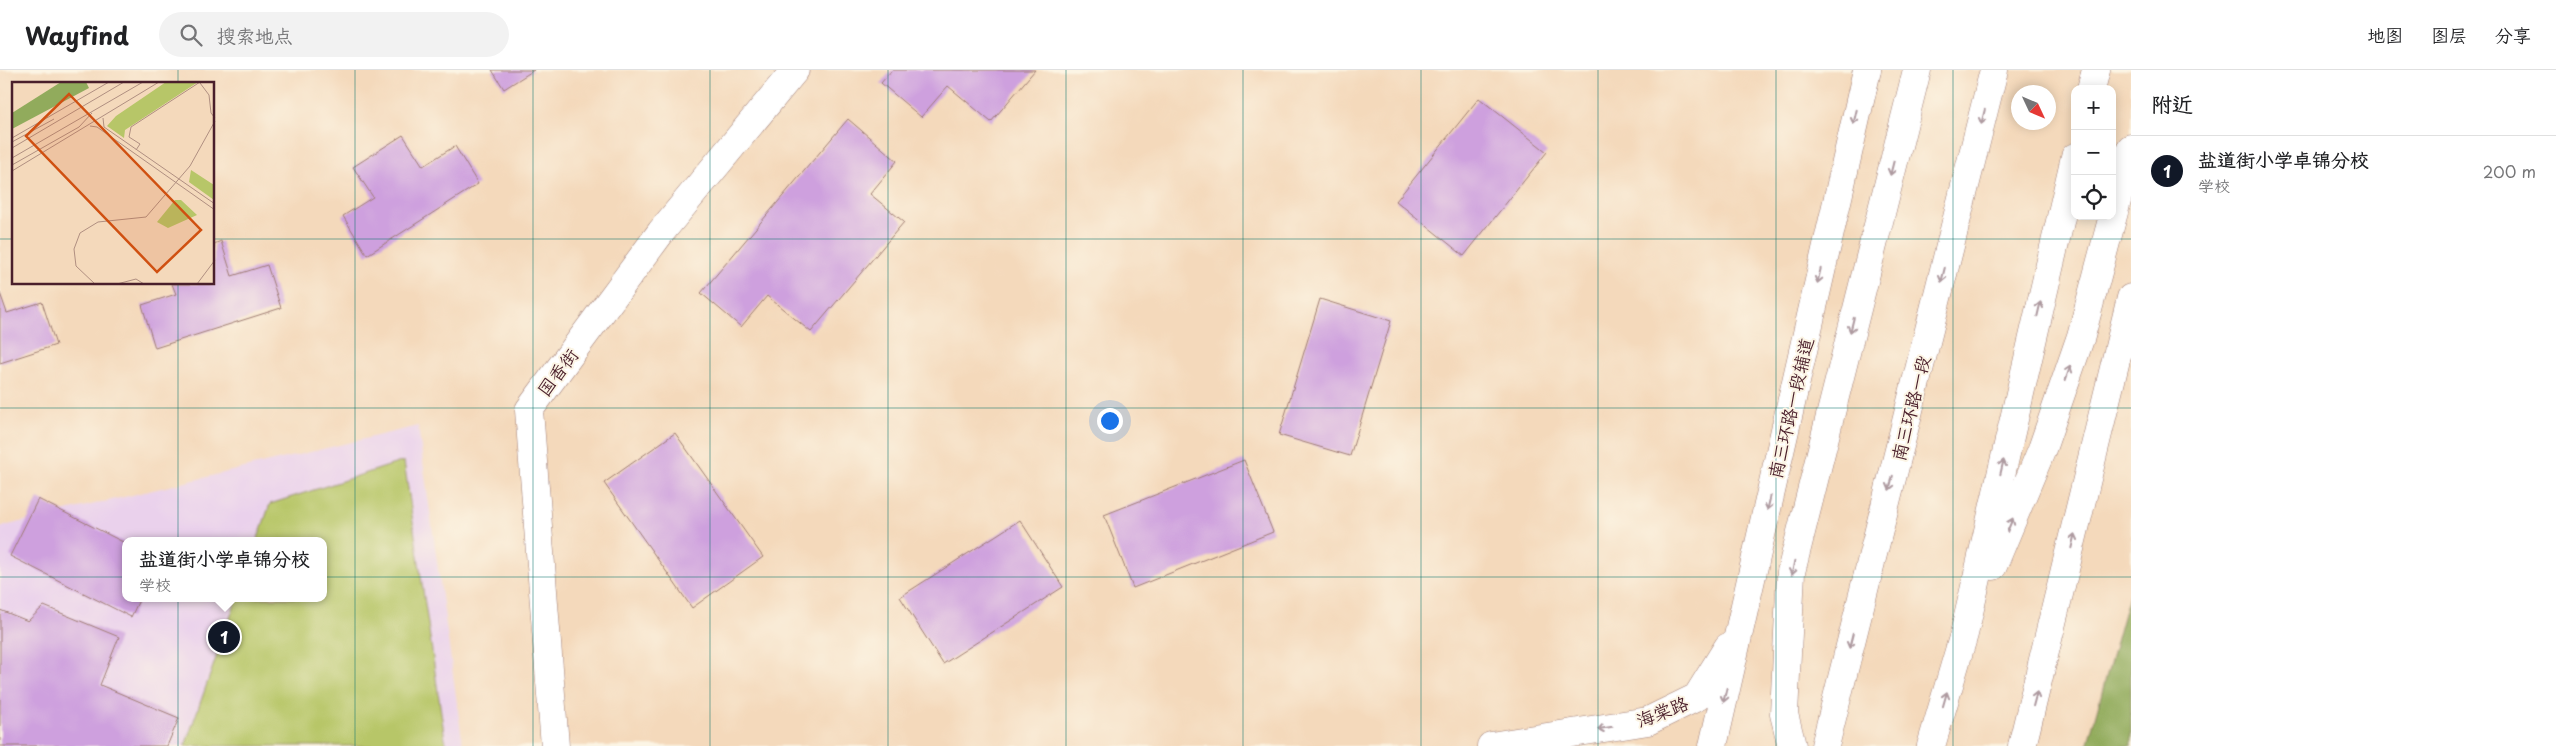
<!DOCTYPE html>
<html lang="zh">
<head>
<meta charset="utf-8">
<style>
	body { margin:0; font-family:"Playpen Sans","LXGW WenKai TC",sans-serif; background:#f2f2f2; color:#202124 }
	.controls { position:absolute; right:15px; top:15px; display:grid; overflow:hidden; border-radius:10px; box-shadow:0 2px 12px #0003 }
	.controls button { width:45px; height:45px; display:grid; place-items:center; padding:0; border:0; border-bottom:1px solid #e0e0e0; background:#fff; color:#202124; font:25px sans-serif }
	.compass { position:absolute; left:2011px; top:15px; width:45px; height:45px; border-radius:50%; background:#fff; box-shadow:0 2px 12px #0003; rotate:134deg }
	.you { position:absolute; left:1109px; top:350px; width:18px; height:18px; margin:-12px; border:4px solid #fff; border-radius:50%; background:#1a73e8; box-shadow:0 0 0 8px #1a73e833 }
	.badge { display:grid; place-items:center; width:32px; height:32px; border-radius:50%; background:#111827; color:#fff; font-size:16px; font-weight:700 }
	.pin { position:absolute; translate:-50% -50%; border:2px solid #fff; box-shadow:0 1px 5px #0006 }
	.popup { position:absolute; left:122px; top:467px; width:205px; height:65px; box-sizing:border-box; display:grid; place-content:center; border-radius:10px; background:#fff; filter:drop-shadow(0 1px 4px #0005); font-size:16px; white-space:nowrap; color:#757577 }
	.popup b { font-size:19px; color:#202124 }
	.popup::after { content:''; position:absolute; left:50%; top:100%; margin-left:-10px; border:10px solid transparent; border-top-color:#fff }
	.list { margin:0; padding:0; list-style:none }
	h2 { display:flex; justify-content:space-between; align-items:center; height:65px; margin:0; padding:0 20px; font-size:21px }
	h2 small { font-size:16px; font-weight:400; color:#757577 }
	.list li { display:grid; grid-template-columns:32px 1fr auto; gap:15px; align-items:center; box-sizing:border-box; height:70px; padding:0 20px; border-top:1px solid #e0e0e0 }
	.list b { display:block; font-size:19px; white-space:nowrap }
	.list p { margin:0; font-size:16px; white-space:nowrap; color:#757577 }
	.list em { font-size:16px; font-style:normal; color:#757577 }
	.icon { flex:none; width:28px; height:28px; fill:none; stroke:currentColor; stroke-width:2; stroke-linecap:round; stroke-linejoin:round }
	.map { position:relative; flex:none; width:2131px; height:676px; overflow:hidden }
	header { display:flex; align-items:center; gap:30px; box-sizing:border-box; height:70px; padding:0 25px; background:#fff; border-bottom:1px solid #e0e0e0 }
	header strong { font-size:24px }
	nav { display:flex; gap:28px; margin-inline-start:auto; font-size:18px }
	.search { width:350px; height:45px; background:#f2f2f2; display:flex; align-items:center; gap:12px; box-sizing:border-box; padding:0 18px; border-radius:28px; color:#757577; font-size:19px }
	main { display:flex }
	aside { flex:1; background:#fff }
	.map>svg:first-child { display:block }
</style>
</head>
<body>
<header>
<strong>Wayfind</strong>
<div class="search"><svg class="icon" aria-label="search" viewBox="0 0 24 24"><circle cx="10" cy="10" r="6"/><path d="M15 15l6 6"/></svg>搜索地点</div>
<nav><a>地图</a><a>图层</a><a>分享</a></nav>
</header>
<main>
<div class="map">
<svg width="2131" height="676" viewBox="0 0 2131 676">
	<rect width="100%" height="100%" fill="#fcf5e5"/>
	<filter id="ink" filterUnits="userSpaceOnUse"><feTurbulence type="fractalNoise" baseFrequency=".02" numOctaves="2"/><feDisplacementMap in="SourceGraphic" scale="10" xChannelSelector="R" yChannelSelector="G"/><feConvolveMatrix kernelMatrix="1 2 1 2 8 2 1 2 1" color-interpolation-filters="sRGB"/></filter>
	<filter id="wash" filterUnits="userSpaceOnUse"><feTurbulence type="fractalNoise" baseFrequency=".0096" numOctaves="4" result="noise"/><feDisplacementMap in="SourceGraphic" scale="20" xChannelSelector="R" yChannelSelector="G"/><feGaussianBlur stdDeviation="1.12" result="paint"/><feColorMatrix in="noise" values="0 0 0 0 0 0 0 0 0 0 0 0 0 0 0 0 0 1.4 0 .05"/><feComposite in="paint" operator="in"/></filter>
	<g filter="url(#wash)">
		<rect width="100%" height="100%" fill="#f4d9bb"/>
		<path fill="#ead1ec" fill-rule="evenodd" d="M418,356L463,676H0V457ZM125,471H323V528H125Z"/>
		<polygon fill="#b7c668" stroke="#80724a" points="404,391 446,676 185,676 237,528 323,528 323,471 257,471 270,434"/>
		<polygon fill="#91ab5c" stroke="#6e6544" points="2131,518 2131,676 2087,676"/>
		<g id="blocks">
			<g fill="#cea0de">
				<polygon points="492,0 534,0 504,19"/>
				<polygon points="892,0 1035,0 991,52 948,16 921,47 881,13"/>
				<polygon points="1479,28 1547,82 1464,186 1396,131"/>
				<polygon points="848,49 897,91 870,124 904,152 811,262 767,226 741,257 701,223"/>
				<polygon points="403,65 423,96 455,76 478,114 367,185 343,146 373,127 353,97"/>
				<polygon points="221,171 232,206 267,195 281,238 155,278 142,235 176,224 172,214 214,214 214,174"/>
				<polygon points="0,223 7,243 42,232 56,275 0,293"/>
				<polygon points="1320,229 1391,251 1350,386 1279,365"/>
				<polygon points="675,363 763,487 692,538 604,413"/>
				<polygon points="1244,390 1273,462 1133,518 1104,445"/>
				<polygon points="38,429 125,473 125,528 140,528 131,547 10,486"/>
				<polygon points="1020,450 1063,517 943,594 900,527"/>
				<polygon points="44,536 119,567 100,615 179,648 167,676 0,676 0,540 28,551"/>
			</g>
		</g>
	</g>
	<g filter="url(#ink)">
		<use href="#blocks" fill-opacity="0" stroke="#9f7c73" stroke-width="1"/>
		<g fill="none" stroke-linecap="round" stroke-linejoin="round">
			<g stroke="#9f7c73" stroke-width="29">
				<polyline id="minor" points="555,676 529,340 661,162 795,0"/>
			</g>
			<g stroke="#9f7c73" stroke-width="29">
				<g id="major">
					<polyline points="1491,676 1648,651 1697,627 1728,577"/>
					<polyline points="1713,676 1867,0"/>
					<polyline points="2022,676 2131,228"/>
				</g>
			</g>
			<g stroke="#9f7c73" stroke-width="29">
				<g id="highway">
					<polyline points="2091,19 2096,0"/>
					<polyline points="1993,496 2042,379 2081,266 2131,78"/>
					<polyline points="1792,676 1784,644 1791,502 1917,0"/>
					<polyline points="1825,676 1994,0"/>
					<polyline points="1931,676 1964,564 2075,87"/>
				</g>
			</g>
			<use href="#minor" stroke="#fff" stroke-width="28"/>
			<use href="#major" stroke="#fff" stroke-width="28"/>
			<use href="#highway" stroke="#fff" stroke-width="28"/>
		</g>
		<defs><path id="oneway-shaft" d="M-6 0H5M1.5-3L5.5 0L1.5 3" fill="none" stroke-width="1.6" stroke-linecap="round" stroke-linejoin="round" transform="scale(1.25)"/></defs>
		<g stroke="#ae9aa0">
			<use href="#oneway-shaft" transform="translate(1855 47) rotate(103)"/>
			<use href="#oneway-shaft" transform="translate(1983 47) rotate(104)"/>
			<use href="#oneway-shaft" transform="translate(1892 98) rotate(104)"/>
			<use href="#oneway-shaft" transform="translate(1943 205) rotate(104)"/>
			<use href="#oneway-shaft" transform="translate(1819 206) rotate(103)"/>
			<use href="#oneway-shaft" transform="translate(2039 239) rotate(-77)"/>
			<use href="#oneway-shaft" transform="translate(1852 255) rotate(104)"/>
			<use href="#oneway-shaft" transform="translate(2068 303) rotate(-71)"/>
			<use href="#oneway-shaft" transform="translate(2002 397) rotate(-77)"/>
			<use href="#oneway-shaft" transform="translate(1891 413) rotate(104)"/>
			<use href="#oneway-shaft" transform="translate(1769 433) rotate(103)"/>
			<use href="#oneway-shaft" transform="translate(2010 455) rotate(-67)"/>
			<use href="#oneway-shaft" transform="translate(2073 471) rotate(-77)"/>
			<use href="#oneway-shaft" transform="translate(1793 498) rotate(101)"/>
			<use href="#oneway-shaft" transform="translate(1851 571) rotate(104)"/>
			<use href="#oneway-shaft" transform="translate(1725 625) rotate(103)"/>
			<use href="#oneway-shaft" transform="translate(1945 629) rotate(-74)"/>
			<use href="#oneway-shaft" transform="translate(2035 629) rotate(-75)"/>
			<use href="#oneway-shaft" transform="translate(1605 658) rotate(171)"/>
		</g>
	</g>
	<path fill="none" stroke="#0f766e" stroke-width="1" stroke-opacity="0.55" d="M178,0V14M355,0V676M533,0V676M710,0V676M888,0V676M1066,0V676M1243,0V676M1421,0V676M1598,0V676M1776,0V676M1953,0V676M0,169H14M214,169H2131M178,214V676M0,338H2131M0,507H2131"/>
	<g text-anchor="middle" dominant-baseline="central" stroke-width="4" stroke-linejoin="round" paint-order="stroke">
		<g font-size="18" fill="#4a1f2b" stroke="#fcf5e5">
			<text transform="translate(557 302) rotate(-53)">国香街</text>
			<text transform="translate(1790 338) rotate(-77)">南三环路一段辅道</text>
			<text transform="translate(1910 338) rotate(-76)">南三环路一段</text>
			<text transform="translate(1662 641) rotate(-21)">海棠路</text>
		</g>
	</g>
	<g transform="translate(12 12)">
		<rect width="202" height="202" fill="#f4d9bb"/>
		<path d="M154,0H186L113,48L112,56L95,44L104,34ZM179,88L202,103V118L177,100ZM163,118H169L185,133L156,146L145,140Z" fill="#b7c668"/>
		<path d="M49,0H74L77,6L0,47V31Z" fill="#91ab5c"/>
		<path fill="none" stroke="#b08f81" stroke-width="1" d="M188,1L197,13L199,31L203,36M91,36L92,45L203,122M78,44L85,45L203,128M0,56L97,0M0,60L42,37M0,66L112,0M124,68L128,62L117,55L119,45L188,0M0,76L131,0M0,83L67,45L80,31M0,89L147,0M83,202L64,184L62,167L68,151L86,140L134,135L178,84L203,39M105,202L124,197L132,202M185,202L203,178"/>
		<path fill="#d05011" fill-opacity="0.15" stroke="#d05011" stroke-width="2.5" d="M57,12L189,148L145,190L14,54Z"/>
		<rect width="202" height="202" fill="none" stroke="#4a1f2b" stroke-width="2.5"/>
	</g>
</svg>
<div class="controls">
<button>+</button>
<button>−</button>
<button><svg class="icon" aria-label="locate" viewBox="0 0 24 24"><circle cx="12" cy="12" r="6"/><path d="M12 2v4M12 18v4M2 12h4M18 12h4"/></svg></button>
</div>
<svg class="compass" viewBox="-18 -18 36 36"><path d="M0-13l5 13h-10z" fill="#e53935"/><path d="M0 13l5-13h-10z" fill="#757577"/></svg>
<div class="you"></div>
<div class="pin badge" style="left:224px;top:567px">1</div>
<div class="popup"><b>盐道街小学卓锦分校</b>学校</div>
</div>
<aside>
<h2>附近<small></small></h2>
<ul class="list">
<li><span class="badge">1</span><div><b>盐道街小学卓锦分校</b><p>学校</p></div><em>200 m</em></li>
</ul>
</aside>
</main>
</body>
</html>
